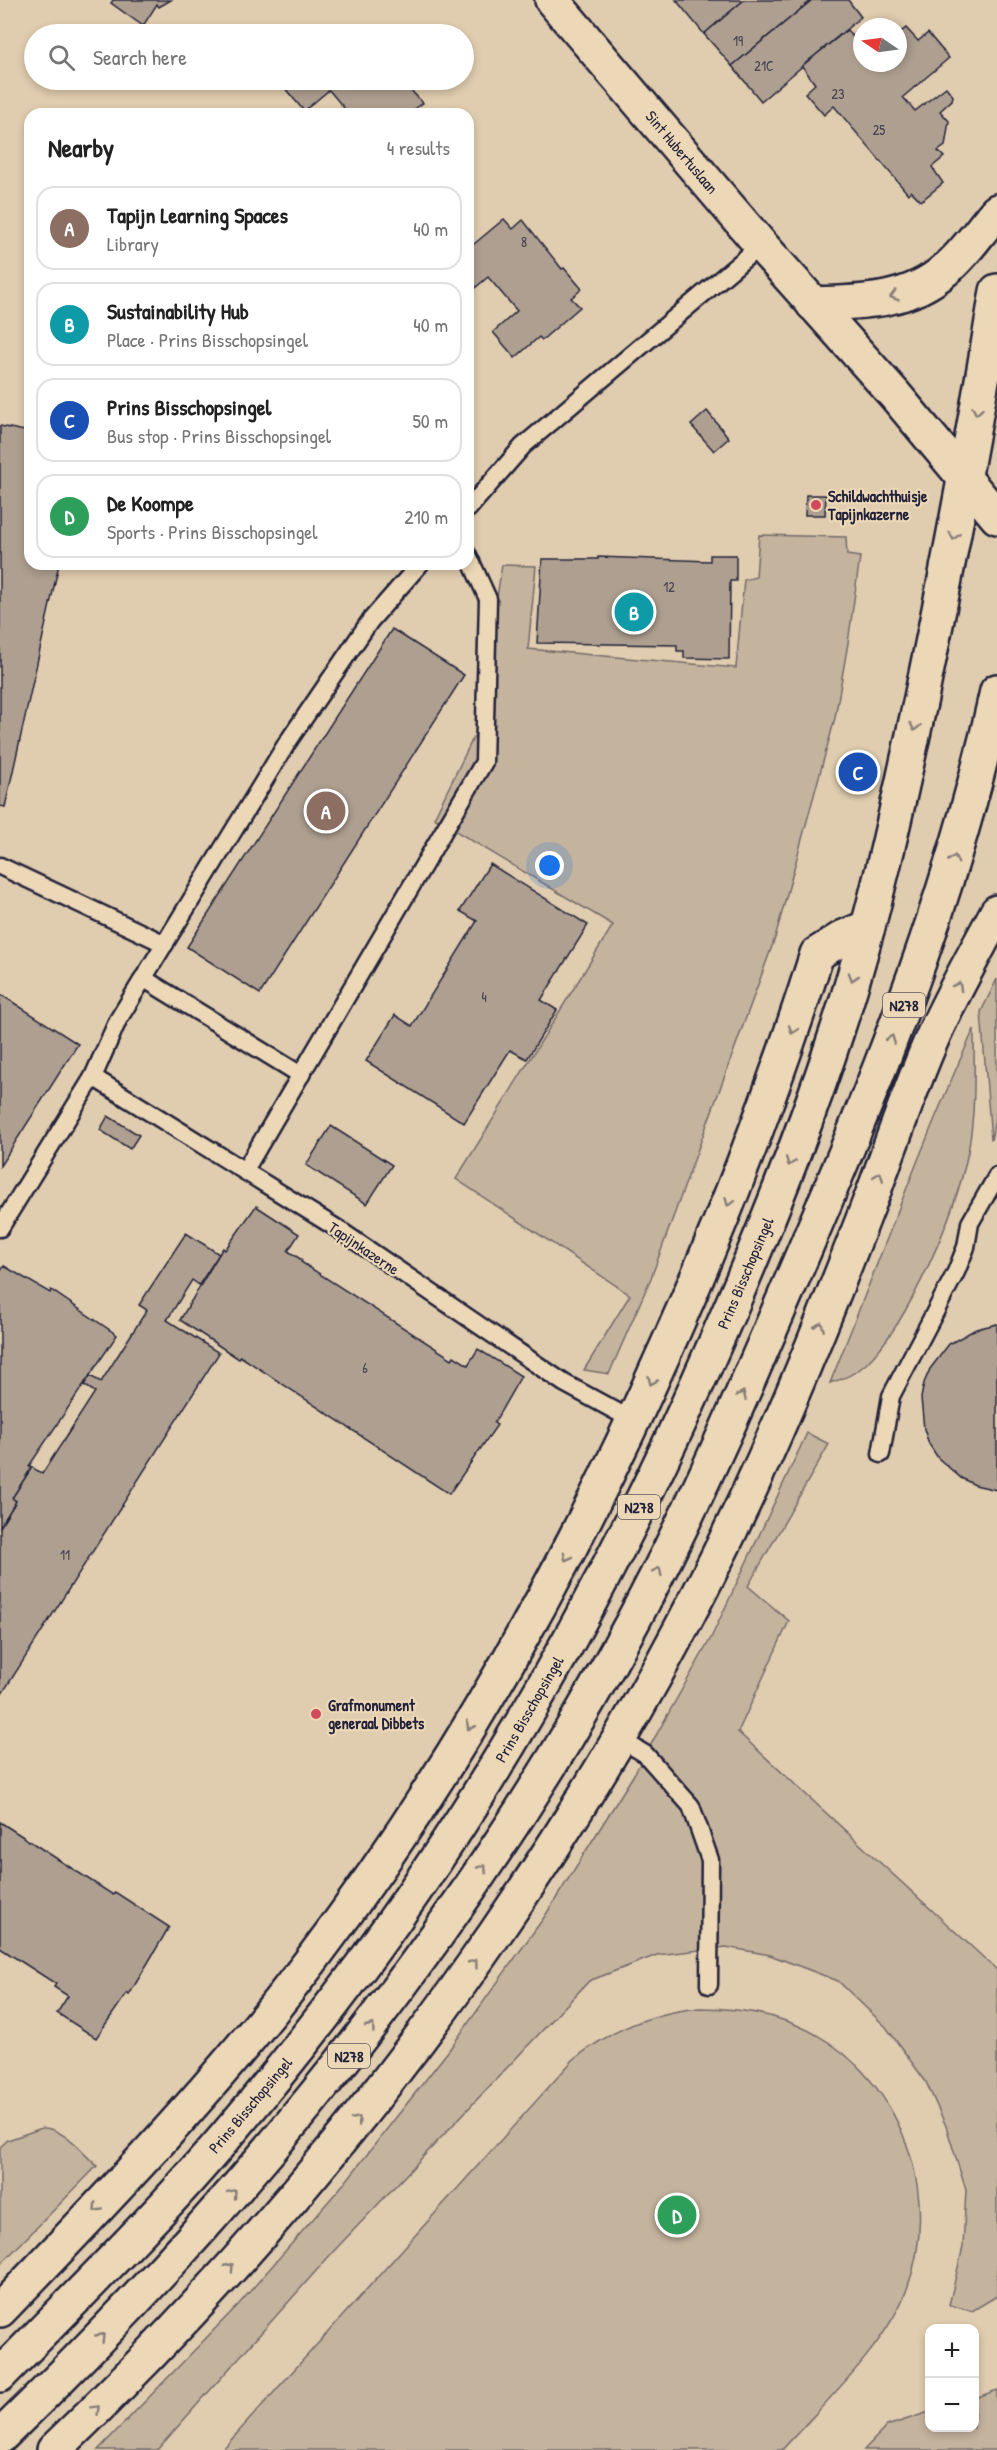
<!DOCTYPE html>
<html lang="en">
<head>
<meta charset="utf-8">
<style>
	body { margin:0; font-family:"Patrick Hand",sans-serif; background:#f6f6f6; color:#222 }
	.controls { position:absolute; right:18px; bottom:18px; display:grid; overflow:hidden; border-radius:12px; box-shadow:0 3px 9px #0003 }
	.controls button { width:54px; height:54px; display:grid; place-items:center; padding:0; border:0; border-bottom:2px solid #e0e0e0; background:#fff; color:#222; font:30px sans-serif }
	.compass { position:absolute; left:853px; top:18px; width:54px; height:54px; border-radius:50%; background:#fff; box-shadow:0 3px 9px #0003; rotate:283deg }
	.you { position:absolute; left:550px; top:866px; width:21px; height:21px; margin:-15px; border:4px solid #fff; border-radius:50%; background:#1a73e8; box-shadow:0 0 0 9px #1a73e833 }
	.badge { display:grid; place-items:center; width:39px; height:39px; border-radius:50%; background:#d1495b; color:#fff; font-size:20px; font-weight:700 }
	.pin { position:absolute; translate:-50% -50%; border:3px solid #fff; box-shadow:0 2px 6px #0006 }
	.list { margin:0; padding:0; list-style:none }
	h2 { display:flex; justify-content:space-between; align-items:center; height:78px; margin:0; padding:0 24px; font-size:26px }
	h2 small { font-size:20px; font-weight:400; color:#767676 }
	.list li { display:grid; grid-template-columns:39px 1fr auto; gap:18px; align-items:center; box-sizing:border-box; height:84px; margin:0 12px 12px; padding:0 12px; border:2px solid #e0e0e0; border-radius:18px }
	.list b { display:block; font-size:22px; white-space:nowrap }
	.list p { margin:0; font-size:20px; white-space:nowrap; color:#767676 }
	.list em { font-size:20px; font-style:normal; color:#767676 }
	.icon { flex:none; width:33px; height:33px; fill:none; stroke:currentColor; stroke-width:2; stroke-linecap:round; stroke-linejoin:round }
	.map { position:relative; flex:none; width:997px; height:2450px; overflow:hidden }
	.search { position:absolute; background:#fff; box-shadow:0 3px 9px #0003; left:24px; top:24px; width:450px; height:66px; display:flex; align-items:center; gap:15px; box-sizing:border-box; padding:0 21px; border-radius:33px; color:#767676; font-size:22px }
	.panel { position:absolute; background:#fff; box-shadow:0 3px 9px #0003; left:24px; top:108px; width:450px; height:462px; border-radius:18px }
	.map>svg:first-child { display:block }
</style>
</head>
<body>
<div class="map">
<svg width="997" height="2450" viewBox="0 0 997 2450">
	<rect width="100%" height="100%" fill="#e0ccae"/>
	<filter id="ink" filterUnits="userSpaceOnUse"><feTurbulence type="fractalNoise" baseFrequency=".0167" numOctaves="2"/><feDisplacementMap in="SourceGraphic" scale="12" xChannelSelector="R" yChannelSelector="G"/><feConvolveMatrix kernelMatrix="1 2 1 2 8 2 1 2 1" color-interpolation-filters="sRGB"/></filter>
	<g filter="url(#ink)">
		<g fill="#c4b39d" stroke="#736a6c" stroke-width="1.5">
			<polygon points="759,535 846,537 847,555 860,557 848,643 835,718 775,938 651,1278 609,1374 584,1370 630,1295 456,1179 613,925 434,818 476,732 502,565 536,566 528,649 736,668 744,580 756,577"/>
			<polygon points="997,979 997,1109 991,1140 981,1012"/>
			<path d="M974,1029C974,1069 976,1111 968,1152C956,1212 910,1321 866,1364C855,1374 844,1379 830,1383C878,1265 921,1144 974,1029Z"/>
			<polygon points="807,1433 829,1444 748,1586 789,1621 738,1732 997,1970 997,2296 972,2311 949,2305 963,2247 966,2190 946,2126 926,2082 886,2027 838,1981 770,1955 726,1947 657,1955 589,1981 332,2253 157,2450 98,2450 239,2304 347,2180 449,2050 545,1916 633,1776 711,1638"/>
			<path d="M699,2008C730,2008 759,2011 789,2022C894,2061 945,2186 907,2289C886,2346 822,2405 782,2450H222L573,2060C610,2030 652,2013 699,2008Z"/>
			<path d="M42,2128C63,2127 82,2153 97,2166L0,2265V2147L8,2140Z"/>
			<polygon points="997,2390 997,2450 864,2450 887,2426 929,2412 930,2428 974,2428 975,2398"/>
		</g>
		<g fill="#ae9f90" stroke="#22223b" stroke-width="1.5">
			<polygon points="113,0 171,0 159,7 157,4 143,26 111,3"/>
			<polygon points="676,0 744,0 704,34"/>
			<polygon points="744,0 812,0 732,66 704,34"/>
			<polygon points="812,0 848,0 861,17 761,101 732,66"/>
			<polygon points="906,28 918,41 928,33 949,58 903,97 915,111 946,87 953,96 952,100 940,111 949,121 945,146 938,151 944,157 932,167 943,183 921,201 911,191 908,194 834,106 824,115 805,93 815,84 802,66 847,30 862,47 862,63 898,63 898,34"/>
			<polygon points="290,80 401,80 423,103 412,111 415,114 349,114 329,90 304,111 283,86"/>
			<polygon points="504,219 513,229 523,220 562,269 564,268 582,289 571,298 580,307 542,340 539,337 515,358 493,332 517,311 488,277 468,294 468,249"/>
			<polygon points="707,411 729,438 714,451 691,425"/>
			<polygon points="0,426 30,432 30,564 59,564 5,807 0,806"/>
			<polygon points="806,495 826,495 825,515 805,515"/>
			<polygon points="710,555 736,555 736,581 730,581 729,659 684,658 684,651 677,651 677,645 537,643 542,559 598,559 598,557 710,561"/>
			<polygon points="392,629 464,675 260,994 187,947"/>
			<polygon points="490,864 588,925 541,1000 557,1010 527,1059 510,1050 464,1123 366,1061 395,1015 412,1026 477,921 460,911"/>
			<polygon points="0,994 78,1044 0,1166"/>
			<polygon points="108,1116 139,1135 130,1149 100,1130"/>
			<polygon points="331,1126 392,1165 367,1204 306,1165"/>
			<polygon points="256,1206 299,1234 288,1251 302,1260 301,1262 452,1359 454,1356 468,1365 478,1349 521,1376 494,1423 497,1425 449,1494 240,1356 239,1359 180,1320 219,1254 223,1248 225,1250"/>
			<polygon points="186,1233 219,1254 199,1285 192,1280 167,1320 219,1353 0,1697 0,1527 16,1501 12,1498 32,1467 42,1474 95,1392 84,1385 90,1376 101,1382 129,1338 147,1310 139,1305"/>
			<polygon points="4,1266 50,1293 51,1290 117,1335 29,1466 32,1467 12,1498 16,1501 0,1527 0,1272"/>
			<polygon points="997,1324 997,1490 975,1485 961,1478 938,1458 929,1444 924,1429 921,1398 924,1383 930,1369 949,1344 976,1329"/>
			<polygon points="0,1822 113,1895 115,1892 169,1927 129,1995 127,1993 96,2038 57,2013 68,1996 54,1987 56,1984 0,1948"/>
		</g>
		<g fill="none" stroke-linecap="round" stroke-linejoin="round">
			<g stroke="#22223b" stroke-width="21">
				<g id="lane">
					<polyline points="468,509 523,446 761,245"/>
					<polyline points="0,866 165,944"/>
					<polyline points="143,978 301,1075"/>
					<polyline points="93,1077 338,1229 564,1383 634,1421"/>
					<polyline points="245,1170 484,762 488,599 468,555"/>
					<polyline points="0,1228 93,1077 118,1020 287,743 370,621 420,564"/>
					<polyline points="881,1454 891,1396 956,1272 966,1247 970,1223 997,1176"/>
					<polyline points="620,1739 645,1754 691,1806 710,1860 709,1985"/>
				</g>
			</g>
			<g stroke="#22223b" stroke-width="38">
				<g id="street">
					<polyline points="552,0 761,245 895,395 997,517"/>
					<path d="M813,304C859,302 908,303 945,270C965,254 980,230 997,211"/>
					<path d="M0,2310C108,2198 216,2085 310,1962C455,1771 571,1563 668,1344C725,1217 775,1087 817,954L844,937L868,927"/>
					<path d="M54,2450C349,2168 596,1831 764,1459C804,1370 840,1279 875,1188C894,1136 912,1084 934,1034C953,992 976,952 997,912"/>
				</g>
			</g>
			<g stroke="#22223b" stroke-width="38">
				<g id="primary">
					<path d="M0,2375C50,2324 100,2274 149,2222C211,2157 269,2086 325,2014C487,1805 616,1572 721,1330C764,1232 804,1132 837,1031C873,922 897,810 921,698C949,563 975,427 997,291"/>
					<path d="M0,2437C248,2197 468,1928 632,1623C698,1500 753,1371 808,1242C885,1063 956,881 997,691"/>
				</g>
			</g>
			<use href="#lane" stroke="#ecd7b6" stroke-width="16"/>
			<use href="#street" stroke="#ecd7b6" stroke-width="33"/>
			<use href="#primary" stroke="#ecd7b6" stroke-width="33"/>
		</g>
		<defs><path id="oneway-chevron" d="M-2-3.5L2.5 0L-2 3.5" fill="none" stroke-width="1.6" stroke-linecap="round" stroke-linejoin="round" transform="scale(1.5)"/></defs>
		<g stroke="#877c78">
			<use href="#oneway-chevron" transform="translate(894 296) rotate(164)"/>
			<use href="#oneway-chevron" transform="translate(977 411) rotate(100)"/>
			<use href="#oneway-chevron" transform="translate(954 536) rotate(101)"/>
			<use href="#oneway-chevron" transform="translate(915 727) rotate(102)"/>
			<use href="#oneway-chevron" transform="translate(954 859) rotate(-74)"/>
			<use href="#oneway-chevron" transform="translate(853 977) rotate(107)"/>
			<use href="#oneway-chevron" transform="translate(958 986) rotate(-62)"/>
			<use href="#oneway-chevron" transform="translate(793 1030) rotate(109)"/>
			<use href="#oneway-chevron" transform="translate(891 1039) rotate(-69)"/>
			<use href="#oneway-chevron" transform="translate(790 1162) rotate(111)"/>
			<use href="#oneway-chevron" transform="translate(879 1176) rotate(-69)"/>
			<use href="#oneway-chevron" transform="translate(729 1202) rotate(112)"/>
			<use href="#oneway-chevron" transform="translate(820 1326) rotate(-68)"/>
			<use href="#oneway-chevron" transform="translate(652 1381) rotate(114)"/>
			<use href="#oneway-chevron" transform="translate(742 1395) rotate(-66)"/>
			<use href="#oneway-chevron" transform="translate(567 1557) rotate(118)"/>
			<use href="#oneway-chevron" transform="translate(658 1571) rotate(-63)"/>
			<use href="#oneway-chevron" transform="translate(470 1726) rotate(121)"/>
			<use href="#oneway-chevron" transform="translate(483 1868) rotate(-57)"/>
			<use href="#oneway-chevron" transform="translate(474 1963) rotate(-54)"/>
			<use href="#oneway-chevron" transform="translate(371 2027) rotate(-53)"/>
			<use href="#oneway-chevron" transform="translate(357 2120) rotate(-50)"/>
			<use href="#oneway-chevron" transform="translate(233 2193) rotate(-50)"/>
			<use href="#oneway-chevron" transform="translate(97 2208) rotate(133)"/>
			<use href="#oneway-chevron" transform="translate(230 2267) rotate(-48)"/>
			<use href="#oneway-chevron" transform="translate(101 2337) rotate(-46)"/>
			<use href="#oneway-chevron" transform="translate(96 2409) rotate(-45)"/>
		</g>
	</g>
	<g fill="#d1495b" stroke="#ecd7b6" stroke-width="2">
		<circle cx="816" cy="505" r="6"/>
		<circle cx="316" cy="1714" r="6"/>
	</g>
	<g text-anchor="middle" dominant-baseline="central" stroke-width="4.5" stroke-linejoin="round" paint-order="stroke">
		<g font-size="14" fill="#454150">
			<text x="738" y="40">19</text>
			<text x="764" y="65">21C</text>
			<text x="838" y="93">23</text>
			<text x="879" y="129">25</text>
			<text x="524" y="241">8</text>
			<text x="669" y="586">12</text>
			<text x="484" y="996">4</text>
			<text x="365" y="1367">6</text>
			<text x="65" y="1554">11</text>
		</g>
		<g fill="#ecd7b6" stroke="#5f5860" stroke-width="1.5">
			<rect x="883" y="993" width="42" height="24" rx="4.5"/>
			<rect x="618" y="1495" width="42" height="24" rx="4.5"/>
			<rect x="328" y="2044" width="42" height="24" rx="4.5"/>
		</g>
		<g font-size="15" font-weight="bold" fill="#22223b">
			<text x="904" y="1005">N278</text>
			<text x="639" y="1507">N278</text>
			<text x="349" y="2056">N278</text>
		</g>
		<g font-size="16" fill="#22223b" stroke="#ecd7b6">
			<text transform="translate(682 152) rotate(50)">Sint Hubertuslaan</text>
			<text transform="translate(364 1248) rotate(34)">Tapijnkazerne</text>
			<text transform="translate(745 1273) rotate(-67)">Prins Bisschopsingel</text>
			<text transform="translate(529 1709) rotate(-60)">Prins Bisschopsingel</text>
			<text transform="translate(250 2105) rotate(-50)">Prins Bisschopsingel</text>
		</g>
		<g font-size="16" font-weight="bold" fill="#22223b" stroke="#ecd7b6" text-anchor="start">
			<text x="828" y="496">Schildwachthuisje<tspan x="828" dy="18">Tapijnkazerne</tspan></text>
			<text x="328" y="1705">Grafmonument<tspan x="328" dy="18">generaal Dibbets</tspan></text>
		</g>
	</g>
</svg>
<div class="controls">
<button>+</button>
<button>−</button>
</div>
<svg class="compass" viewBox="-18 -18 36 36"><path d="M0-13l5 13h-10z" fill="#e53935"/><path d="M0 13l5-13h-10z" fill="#767676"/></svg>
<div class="you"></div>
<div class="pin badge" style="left:326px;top:811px;background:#8d6e63">A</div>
<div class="pin badge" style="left:634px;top:612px;background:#0f9aa8">B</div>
<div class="pin badge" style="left:858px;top:772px;background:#1a4fb4">C</div>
<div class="pin badge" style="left:677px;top:2215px;background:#2e9e5b">D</div>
<div class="search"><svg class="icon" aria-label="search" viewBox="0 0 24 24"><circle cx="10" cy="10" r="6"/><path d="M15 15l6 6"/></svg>Search here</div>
<section class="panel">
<h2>Nearby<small>4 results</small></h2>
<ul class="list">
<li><span class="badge" style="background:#8d6e63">A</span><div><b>Tapijn Learning Spaces</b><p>Library</p></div><em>40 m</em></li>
<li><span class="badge" style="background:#0f9aa8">B</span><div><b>Sustainability Hub</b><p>Place · Prins Bisschopsingel</p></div><em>40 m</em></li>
<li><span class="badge" style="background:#1a4fb4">C</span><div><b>Prins Bisschopsingel</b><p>Bus stop · Prins Bisschopsingel</p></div><em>50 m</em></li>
<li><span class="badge" style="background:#2e9e5b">D</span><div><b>De Koompe</b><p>Sports · Prins Bisschopsingel</p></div><em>210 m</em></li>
</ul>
</section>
</div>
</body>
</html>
